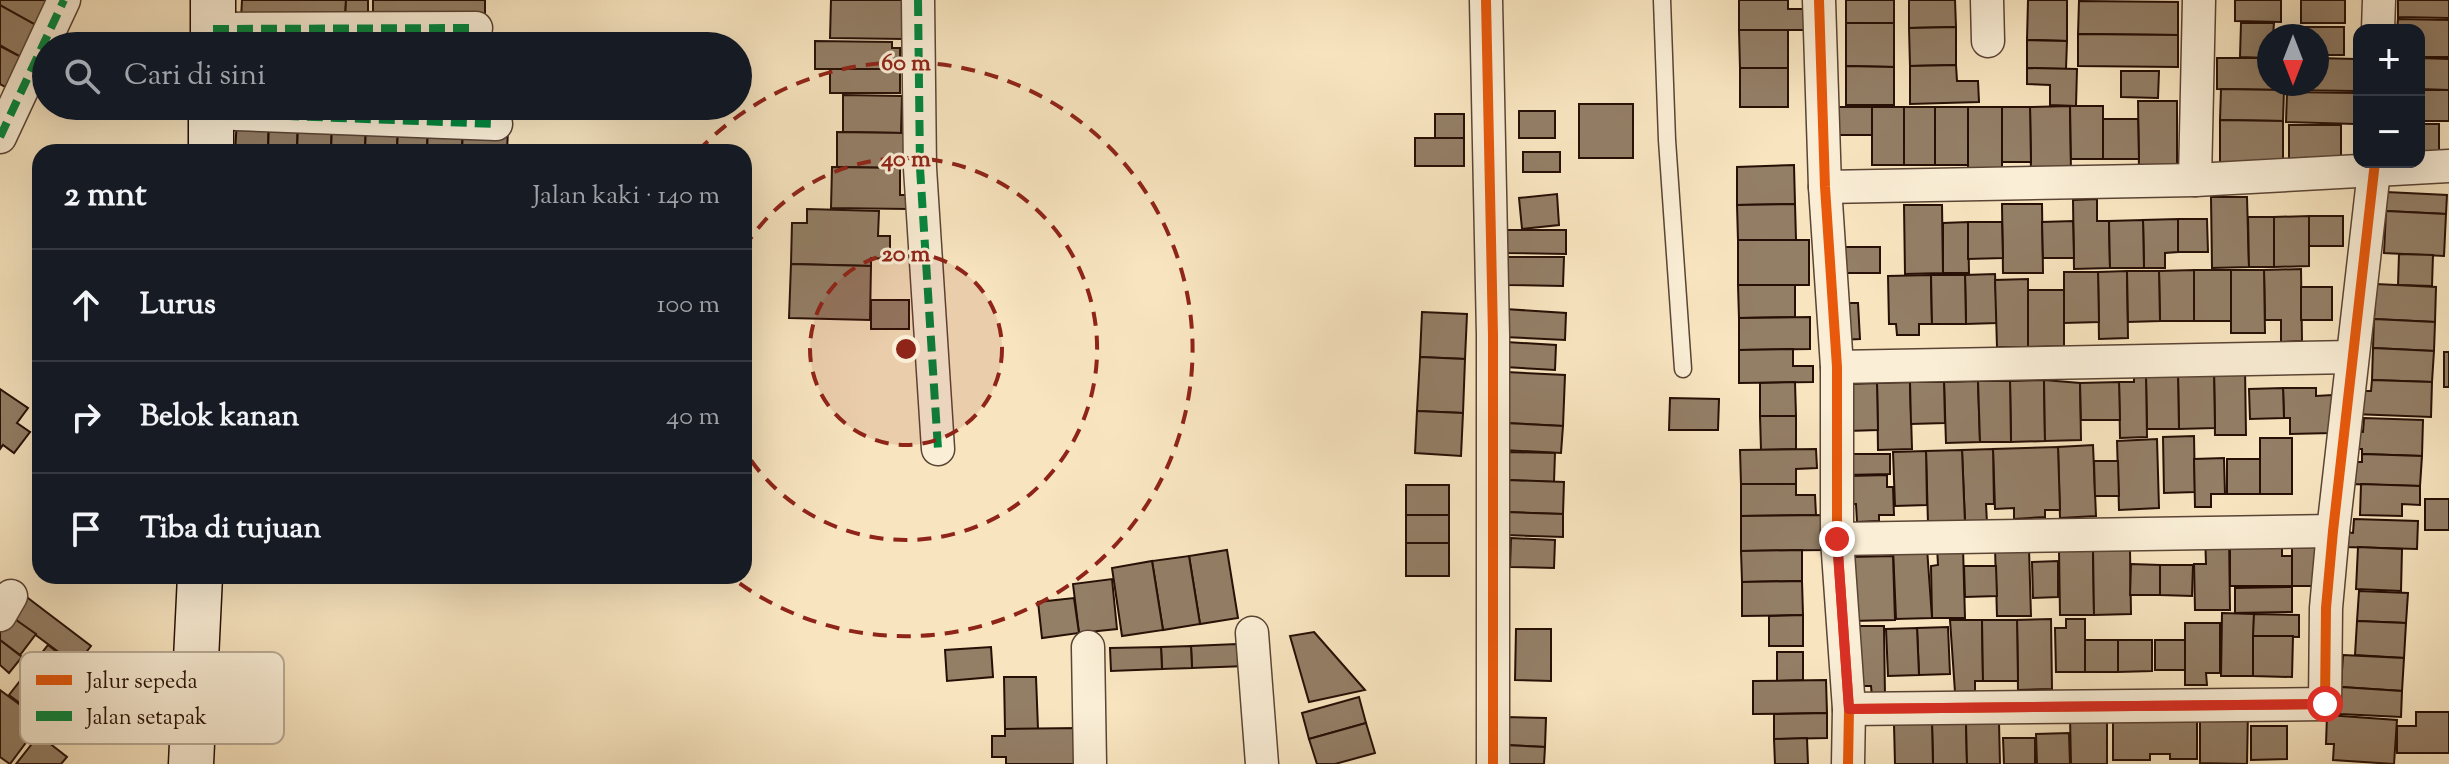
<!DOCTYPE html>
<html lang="id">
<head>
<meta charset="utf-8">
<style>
	body { margin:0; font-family:"Sorts Mill Goudy",serif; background:#242831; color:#f1f3f6 }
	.controls { position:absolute; right:24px; top:24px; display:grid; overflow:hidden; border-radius:16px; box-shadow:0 8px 32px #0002 }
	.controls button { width:72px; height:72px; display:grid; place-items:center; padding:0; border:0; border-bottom:2px solid #363941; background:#171b24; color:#f1f3f6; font:40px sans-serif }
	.compass { position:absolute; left:2257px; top:24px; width:72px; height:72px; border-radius:50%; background:#171b24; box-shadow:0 8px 32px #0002; rotate:180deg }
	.stop { position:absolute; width:24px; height:24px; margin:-18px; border:6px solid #d93025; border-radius:50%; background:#fff }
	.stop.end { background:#d93025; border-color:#fff; box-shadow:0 2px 8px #0008 }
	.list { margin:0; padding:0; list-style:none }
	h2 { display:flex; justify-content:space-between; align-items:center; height:104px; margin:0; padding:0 32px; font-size:34px }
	h2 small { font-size:26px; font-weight:400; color:#9ea1a6 }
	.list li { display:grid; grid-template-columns:52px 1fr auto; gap:24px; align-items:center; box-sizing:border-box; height:112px; padding:0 32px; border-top:2px solid #363941 }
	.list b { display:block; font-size:30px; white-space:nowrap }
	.list em { font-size:26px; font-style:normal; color:#9ea1a6 }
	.icon { flex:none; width:44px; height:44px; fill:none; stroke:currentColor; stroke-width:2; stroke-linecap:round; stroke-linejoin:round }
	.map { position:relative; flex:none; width:2449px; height:764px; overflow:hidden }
	.search { position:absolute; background:#171b24; box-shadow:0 8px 32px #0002; left:32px; top:32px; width:720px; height:88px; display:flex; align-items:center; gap:20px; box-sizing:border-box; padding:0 28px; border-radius:44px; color:#9ea1a6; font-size:30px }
	.panel { position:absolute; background:#171b24; box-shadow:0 8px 32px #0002; left:32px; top:144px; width:720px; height:440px; border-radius:24px }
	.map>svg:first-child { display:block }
</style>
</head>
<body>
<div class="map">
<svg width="2449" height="764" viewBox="0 0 2449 764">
	<rect width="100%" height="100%" fill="#f8e5c0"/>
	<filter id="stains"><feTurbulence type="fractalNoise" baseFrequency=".0025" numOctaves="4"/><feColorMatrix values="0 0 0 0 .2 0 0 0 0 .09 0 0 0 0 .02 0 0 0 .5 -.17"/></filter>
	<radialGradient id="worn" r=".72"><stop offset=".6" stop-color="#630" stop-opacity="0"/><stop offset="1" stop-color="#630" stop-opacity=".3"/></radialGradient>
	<g fill="#937e66" stroke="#260f05" stroke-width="2">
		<polygon points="0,0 58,0 41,28 0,5"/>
		<polygon points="242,0 346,0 345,21 241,19"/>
		<polygon points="346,0 368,0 368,22 345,21"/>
		<polygon points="373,0 485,0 485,20 373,19"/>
		<polygon points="831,0 905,0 904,39 830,38"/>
		<polygon points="1739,0 1788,0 1788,9 1808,9 1808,30 1739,30"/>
		<rect x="1846" y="0" width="48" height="23"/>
		<polygon points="1909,0 1955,0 1956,27 1909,28"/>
		<polygon points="2028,0 2067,0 2067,41 2027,40"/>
		<polygon points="2235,0 2281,0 2281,22 2235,21"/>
		<rect x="2301" y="0" width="44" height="23"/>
		<polygon points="2398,0 2449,0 2449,18 2398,17"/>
		<polygon points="2079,1 2178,2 2178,35 2078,34"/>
		<polygon points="0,5 41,28 24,59 0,45"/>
		<polygon points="2398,19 2449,20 2449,57 2419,57 2419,30 2397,30"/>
		<polygon points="1846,23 1894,23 1894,67 1846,66"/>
		<polygon points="2241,23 2274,23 2273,36 2269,36 2269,58 2240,57"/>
		<polygon points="1956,27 1956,65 1910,66 1909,28"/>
		<polygon points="2294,27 2344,27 2344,55 2317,55 2317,36 2294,36"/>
		<polygon points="1739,30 1788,30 1788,68 1740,68"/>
		<polygon points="2078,34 2178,35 2178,67 2078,66"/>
		<polygon points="2027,40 2067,41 2066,69 2027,68"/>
		<polygon points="815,41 892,42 892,48 900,48 900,69 815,69"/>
		<polygon points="0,46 25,59 9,89 0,84"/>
		<polygon points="2217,58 2269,58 2269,84 2277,84 2277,90 2217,89"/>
		<polygon points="2317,58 2355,59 2355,91 2280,90 2280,84 2317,84"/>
		<polygon points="2419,58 2449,59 2449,90 2419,89"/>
		<polygon points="1956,65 1957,81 1978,81 1979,102 1910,104 1910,66"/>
		<polygon points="1846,66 1894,67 1894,105 1846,105"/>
		<rect x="1740" y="68" width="48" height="39"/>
		<polygon points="2027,68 2077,69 2076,106 2050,105 2050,85 2027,84"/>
		<rect x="830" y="69" width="70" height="24"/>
		<polygon points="2121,71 2159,71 2158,98 2121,97"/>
		<polygon points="2221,89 2284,90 2283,121 2220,120"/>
		<rect x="2419" y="90" width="30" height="31"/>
		<polygon points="2287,92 2356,93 2355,124 2286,122"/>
		<polygon points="843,95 902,96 901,133 843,132"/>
		<polygon points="2138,101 2177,101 2177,170 2139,170"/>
		<rect x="1579" y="104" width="54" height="54"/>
		<polygon points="599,106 684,106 684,110"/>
		<polygon points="2070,106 2071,173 2031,174 2030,107"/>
		<polygon points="2070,106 2103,106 2103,159 2071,159"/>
		<rect x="1836" y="107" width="36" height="28"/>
		<rect x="1872" y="107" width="32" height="58"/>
		<rect x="1904" y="107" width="31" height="58"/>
		<rect x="1935" y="107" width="33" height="58"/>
		<rect x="1968" y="107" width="34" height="70"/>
		<polygon points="2002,107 2030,107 2031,162 2002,162"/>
		<rect x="1519" y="111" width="36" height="27"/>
		<rect x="1435" y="114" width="29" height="24"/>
		<polygon points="237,119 269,120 268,152 235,152"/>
		<polygon points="2103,119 2138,119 2139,159 2103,159"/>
		<polygon points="269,120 298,122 297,152 268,152"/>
		<polygon points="2220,120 2283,121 2283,170 2220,169"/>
		<polygon points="298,122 332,123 331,152 297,152"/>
		<polygon points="332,123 366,124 365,152 331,152"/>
		<polygon points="366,124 398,125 397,152 365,152"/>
		<rect x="2419" y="124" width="20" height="28"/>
		<polygon points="398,125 428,126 427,152 397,152"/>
		<rect x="2289" y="125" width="52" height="40"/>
		<polygon points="428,126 463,127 462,152 427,152"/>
		<polygon points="463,127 508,129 507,152 462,152"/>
		<polygon points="837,132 906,133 906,155 900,155 900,168 837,167"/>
		<rect x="1415" y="138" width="49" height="28"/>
		<rect x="1523" y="152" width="37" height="20"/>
		<polygon points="1794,165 1795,204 1737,205 1737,167"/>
		<polygon points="832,167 900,168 900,195 908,195 908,209 831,208"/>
		<polygon points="2386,192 2447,195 2446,214 2386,211"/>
		<polygon points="1557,194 1559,225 1522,229 1519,198"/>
		<polygon points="2211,197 2247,197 2249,267 2212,268"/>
		<polygon points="2097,199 2097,221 2109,221 2110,268 2074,269 2073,200"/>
		<polygon points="1795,204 1796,240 1738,240 1737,205"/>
		<polygon points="2002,204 2042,204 2043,273 2003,273"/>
		<polygon points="1904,205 1942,205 1943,273 1905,274"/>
		<polygon points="807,209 879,211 878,236 890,236 890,259 871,258 871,266 791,264 792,223 807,223"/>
		<polygon points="2386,211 2446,214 2444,256 2384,253"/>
		<rect x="2309" y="216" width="34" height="30"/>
		<polygon points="2309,216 2309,266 2274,267 2274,217"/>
		<polygon points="2248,217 2274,217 2274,267 2249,267"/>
		<polygon points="2178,219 2178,252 2165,253 2165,268 2144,268 2143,220"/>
		<polygon points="2178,219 2207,219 2208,252 2178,252"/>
		<polygon points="2143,220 2144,268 2110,268 2109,221"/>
		<polygon points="2073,221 2074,258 2043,258 2042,222"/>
		<polygon points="1968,222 1969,273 1943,273 1943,223"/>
		<polygon points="1968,222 2002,222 2003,258 1968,259"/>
		<polygon points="1507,230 1566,230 1566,254 1507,253"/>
		<rect x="1738" y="240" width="71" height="45"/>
		<polygon points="1842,247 1880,247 1880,273 1841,273"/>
		<polygon points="2399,254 2433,255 2432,286 2398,285"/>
		<polygon points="1508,257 1564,257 1563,286 1507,285"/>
		<polygon points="791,264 871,266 870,320 789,318"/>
		<polygon points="2301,269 2302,341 2281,342 2281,320 2265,320 2264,270"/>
		<polygon points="2194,270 2194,321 2160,321 2159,271"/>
		<rect x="2194" y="270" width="37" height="51"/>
		<polygon points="2231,270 2264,270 2265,333 2231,333"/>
		<polygon points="2127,271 2128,338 2099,339 2098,272"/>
		<polygon points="2127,271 2159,271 2160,321 2128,322"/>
		<polygon points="2064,272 2098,272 2099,322 2064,323"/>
		<polygon points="1995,274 1997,323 1966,324 1965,275"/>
		<polygon points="1931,275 1932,324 1919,324 1919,335 1897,335 1896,324 1889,324 1888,276"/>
		<polygon points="1931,275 1965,275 1966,324 1932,324"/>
		<polygon points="2028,279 2028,347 1997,347 1995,280"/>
		<polygon points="2376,284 2436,287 2435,322 2374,319"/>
		<polygon points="1738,285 1795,285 1795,317 1739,318"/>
		<rect x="2301" y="287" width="31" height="33"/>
		<polygon points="2028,290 2064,290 2064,346 2028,347"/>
		<rect x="871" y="300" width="38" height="29"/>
		<polygon points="1837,303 1858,303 1860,339 1839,340"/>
		<polygon points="1505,309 1566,313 1565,340 1504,337"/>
		<polygon points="1422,312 1467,314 1465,359 1420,357"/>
		<polygon points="1810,317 1810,349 1739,350 1739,318"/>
		<polygon points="2374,319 2435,322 2434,351 2373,348"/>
		<polygon points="1506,342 1556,345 1555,370 1505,367"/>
		<polygon points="2373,348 2434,351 2432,382 2372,380"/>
		<polygon points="1793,349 1793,366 1813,366 1813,382 1739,383 1739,350"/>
		<rect x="2444" y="352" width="5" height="35"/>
		<polygon points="1420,357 1465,359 1463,413 1417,411"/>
		<polygon points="2214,368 2245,368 2246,435 2215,435"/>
		<polygon points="1506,372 1565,375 1563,426 1504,423"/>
		<polygon points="2214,375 2215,428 2179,429 2178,376"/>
		<polygon points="2178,376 2179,429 2147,429 2146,377"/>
		<polygon points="2134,377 2146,377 2147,437 2120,438 2119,382 2134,382"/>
		<polygon points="2044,380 2045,441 2011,442 2010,381"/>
		<polygon points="2044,380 2080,383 2081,440 2045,441"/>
		<polygon points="2372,380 2432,382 2431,417 2353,414 2354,391 2371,391"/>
		<polygon points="1978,381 1980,442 1946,443 1944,382"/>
		<polygon points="1978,381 2010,381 2011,442 1980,442"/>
		<polygon points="1795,382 1796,416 1760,416 1760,383"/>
		<polygon points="1910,382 1912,449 1878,450 1877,383"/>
		<polygon points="1910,382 1944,382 1945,423 1911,424"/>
		<polygon points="2119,382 2120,420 2081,420 2080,383"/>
		<polygon points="1877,383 1878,430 1848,431 1848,384"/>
		<polygon points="2283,388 2316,388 2316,396 2332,395 2332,433 2290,434 2290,418 2284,418"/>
		<polygon points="2283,388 2284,418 2250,419 2249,389"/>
		<polygon points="0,389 28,408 17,423 30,432 14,453 3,445 0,449"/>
		<polygon points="1670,398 1719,399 1718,430 1669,430"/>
		<polygon points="1417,411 1463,413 1461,456 1415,453"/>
		<polygon points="1760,416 1796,416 1796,449 1761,450"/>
		<polygon points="2364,418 2423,420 2422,456 2362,454 2362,449 2350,449 2351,431 2363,432"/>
		<polygon points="1504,423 1563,426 1561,453 1502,450"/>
		<polygon points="2194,436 2195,492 2164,493 2163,437"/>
		<rect x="2260" y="438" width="32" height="56"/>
		<polygon points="2157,439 2159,508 2119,510 2117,441"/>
		<polygon points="2093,445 2096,516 2060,518 2058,447"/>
		<polygon points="2058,447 2060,510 2045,510 2045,517 2014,519 2014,508 1995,509 1993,449"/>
		<polygon points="1816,449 1817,468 1796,469 1796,484 1741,484 1740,450"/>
		<polygon points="1993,449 1994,504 1986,504 1987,523 1965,523 1962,450"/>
		<polygon points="1962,450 1965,523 1928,524 1926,451"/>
		<polygon points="1926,451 1927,505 1895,506 1893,452"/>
		<polygon points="1508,452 1555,453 1554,482 1507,480"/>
		<polygon points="1846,454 1890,454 1890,474 1846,475"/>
		<polygon points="2362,454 2422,456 2420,486 2348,484 2349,462 2362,462"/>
		<polygon points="2224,458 2225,494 2211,494 2211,507 2195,507 2194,459"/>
		<rect x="2227" y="459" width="33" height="35"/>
		<polygon points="2094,461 2118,461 2119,496 2095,496"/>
		<polygon points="1887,475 1887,487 1893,487 1894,515 1879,515 1879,521 1857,522 1856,504 1850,504 1849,476"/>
		<polygon points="1507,480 1564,482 1563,514 1506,512"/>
		<polygon points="1741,484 1796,484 1796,495 1815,495 1816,515 1741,516"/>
		<polygon points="2361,484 2420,486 2420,505 2402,504 2402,516 2360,515"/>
		<rect x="1406" y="485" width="43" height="30"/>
		<rect x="2425" y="499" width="24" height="31"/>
		<polygon points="1506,512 1563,514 1563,537 1506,535"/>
		<rect x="1406" y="515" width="43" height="28"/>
		<polygon points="1825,515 1825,550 1741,551 1741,516"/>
		<polygon points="2354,519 2418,521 2417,549 2344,547 2344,532 2353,533"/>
		<polygon points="2205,534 2229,534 2230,610 2195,610 2194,564 2206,564"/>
		<polygon points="1511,538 1555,540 1554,568 1510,567"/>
		<polygon points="2230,539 2282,539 2282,556 2292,556 2292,586 2230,586"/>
		<rect x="2292" y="541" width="27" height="45"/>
		<rect x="1406" y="543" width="43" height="33"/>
		<polygon points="1937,547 1963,547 1965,618 1932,618 1931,566 1938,565"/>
		<polygon points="2358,547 2402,549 2401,591 2356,589"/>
		<polygon points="1927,548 1932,618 1896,619 1893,549"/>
		<polygon points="1995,548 2029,548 2031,616 1997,616"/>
		<polygon points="1227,550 1238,618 1200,624 1189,556"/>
		<polygon points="1802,550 1802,581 1742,582 1741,551"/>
		<polygon points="2093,550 2094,615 2060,615 2059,551"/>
		<polygon points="2093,550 2130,550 2131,614 2094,615"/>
		<polygon points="1189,556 1200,624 1163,630 1152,561"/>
		<polygon points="1893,556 1895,620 1851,621 1849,557"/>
		<polygon points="1152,561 1163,630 1122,636 1112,568"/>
		<polygon points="2058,561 2058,597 2033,598 2032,562"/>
		<polygon points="2131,564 2160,565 2160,595 2130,595"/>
		<polygon points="2160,565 2193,565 2192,596 2160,595"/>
		<polygon points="1964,566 1996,566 1997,596 1965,597"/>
		<polygon points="1112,579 1117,629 1079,633 1073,584"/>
		<polygon points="1802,581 1803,615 1742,616 1742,582"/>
		<polygon points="2292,587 2292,612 2235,613 2235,588"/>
		<polygon points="2359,591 2408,593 2406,623 2357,621"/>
		<polygon points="24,595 91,646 76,665 9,615"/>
		<polygon points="1074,598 1079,633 1042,638 1038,602"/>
		<polygon points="2222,613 2254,614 2253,676 2221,676"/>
		<polygon points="2254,614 2299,615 2299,637 2253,636"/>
		<polygon points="9,615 36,634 20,655 0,640 0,628"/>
		<polygon points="1803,615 1803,646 1769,646 1769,616"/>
		<polygon points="2051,619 2052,689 2018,690 2017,620"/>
		<polygon points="2066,619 2085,619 2085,672 2056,672 2055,628 2066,628"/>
		<polygon points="1950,620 1982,620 1983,681 1975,681 1975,691 1955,692"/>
		<polygon points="1982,620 2017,620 2018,681 1983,681"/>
		<polygon points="2357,621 2406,623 2404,658 2355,655"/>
		<polygon points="2185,623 2220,623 2220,673 2206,673 2207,685 2185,685"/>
		<polygon points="1853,626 1884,626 1885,697 1872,697 1871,686 1853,686"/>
		<polygon points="1948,627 1950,674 1919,675 1917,628"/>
		<polygon points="1917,628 1919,675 1888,676 1886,629"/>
		<polygon points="1516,629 1551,629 1551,681 1515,680"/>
		<polygon points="1314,632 1365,690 1309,702 1290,636"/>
		<polygon points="2253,636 2293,636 2292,677 2253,676"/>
		<polygon points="0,640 22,657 9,673 0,665"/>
		<rect x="2085" y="640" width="33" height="32"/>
		<polygon points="2118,640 2152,640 2152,671 2118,672"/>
		<rect x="2155" y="640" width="30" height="30"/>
		<polygon points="1237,644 1237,651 1246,651 1247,666 1192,668 1191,646"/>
		<polygon points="48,645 78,668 40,718 9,695"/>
		<polygon points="1191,646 1192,668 1162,669 1161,647"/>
		<polygon points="991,647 993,677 947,681 945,650"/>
		<polygon points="1161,647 1162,669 1111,671 1110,648"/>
		<polygon points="1777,652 1803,652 1803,680 1777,681"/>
		<polygon points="2343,655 2404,658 2402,691 2341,687"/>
		<polygon points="1004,677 1036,677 1038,729 1005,729"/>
		<polygon points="1826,680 1827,713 1753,714 1753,681"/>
		<polygon points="2341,687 2402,691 2401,717 2340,714"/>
		<polygon points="0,690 42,721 10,764 0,757"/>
		<polygon points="1359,697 1366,723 1309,739 1302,713"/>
		<polygon points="2200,710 2248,710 2247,764 2200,763"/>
		<polygon points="2113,712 2197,712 2197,759 2170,759 2170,754 2150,754 2150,760 2113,760"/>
		<polygon points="2416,712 2449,712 2449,753 2397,753 2397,726 2416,726"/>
		<polygon points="1827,713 1827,738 1774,739 1774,714"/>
		<polygon points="2327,715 2397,720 2394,764 2333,760 2334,744 2326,744"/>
		<polygon points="2107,716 2107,764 2071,764 2070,717"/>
		<polygon points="1505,717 1546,718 1545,747 1504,745"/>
		<polygon points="1966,722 1967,764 1933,764 1932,723"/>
		<polygon points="1966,722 1999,722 2000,764 1967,764"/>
		<polygon points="1366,723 1375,753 1335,764 1317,764 1309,739"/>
		<polygon points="1932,723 1933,764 1895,764 1894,724"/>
		<polygon points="2251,726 2287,726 2287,759 2251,760"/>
		<polygon points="1079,728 1080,764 1006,764 1006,757 992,757 992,736 1005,736 1005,729"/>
		<polygon points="2069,733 2070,764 2037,764 2036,734"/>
		<polygon points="39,735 67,757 61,764 16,764"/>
		<polygon points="1807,738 1808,764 1775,764 1774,739"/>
		<polygon points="2003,738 2035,738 2035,764 2004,764"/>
		<polygon points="1504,745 1545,747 1544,764 1503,764"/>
	</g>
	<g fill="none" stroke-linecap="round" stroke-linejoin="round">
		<g stroke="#5a4434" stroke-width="19">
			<polyline id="lane" points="1662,0 1667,140 1683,369"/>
		</g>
		<g stroke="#5a4434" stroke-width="35">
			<g id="street">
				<polyline points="918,0 920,168 938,449"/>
				<polyline points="1486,0 1493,335 1493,764"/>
				<polyline points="1819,0 1825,187 1837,367 1837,539 1849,709 1848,764"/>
				<polyline points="1987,0 1988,41"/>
				<polyline points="213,29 476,28"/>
				<polyline points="2378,30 2379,0"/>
				<polyline points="211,113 496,124"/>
				<polyline points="0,137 64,0"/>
				<polyline points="2195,180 2199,0"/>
				<polyline points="1825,187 2195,180 2449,166"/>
				<polyline points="1837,367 2352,357"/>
				<polyline points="1837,539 2333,531"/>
				<polyline points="0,615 11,596"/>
				<polyline points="1252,633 1262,764"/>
				<polyline points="1088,647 1090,764"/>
				<polyline points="1849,709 2325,704 2326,608 2333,531 2375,162"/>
			</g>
		</g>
		<g stroke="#260f05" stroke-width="47">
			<g id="secondary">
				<polyline points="213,46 213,0"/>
				<polyline points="211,152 211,106"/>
				<polyline points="191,764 200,576"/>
			</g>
		</g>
		<use href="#lane" stroke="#faeed6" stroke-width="16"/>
		<use href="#street" stroke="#faeed6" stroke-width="32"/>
		<use href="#secondary" stroke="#faeed6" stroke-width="44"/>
		<g stroke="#00873e" stroke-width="8" stroke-dasharray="16 8" stroke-linecap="butt">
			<polyline points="918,0 920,168 938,449"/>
			<polyline points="213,29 476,28"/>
			<polyline points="211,113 496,124"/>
			<polyline points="0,137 64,0"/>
		</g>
		<g stroke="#faeed6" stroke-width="15">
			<g id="cycleway">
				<polyline points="1486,0 1493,335 1493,764"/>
				<polyline points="1819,0 1825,187 1837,367 1837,539 1849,709 1848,764"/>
				<polyline points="1849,709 2325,704 2326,608 2333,531 2375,162"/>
			</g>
		</g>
		<use href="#cycleway" stroke="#e8590c" stroke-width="10"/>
	</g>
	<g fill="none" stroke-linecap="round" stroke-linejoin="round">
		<polyline stroke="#d93025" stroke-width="10" points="1837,539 1849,709 2325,704"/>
	</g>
	<circle cx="906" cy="349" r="96" fill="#8f2418" fill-opacity=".12"/>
	<g fill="none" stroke="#8f2418" stroke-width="4" stroke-dasharray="14 10">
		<circle cx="906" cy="349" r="96"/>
		<path d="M744 248A191 191 0 1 1 744 450"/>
		<path d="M698 151A287 287 0 1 1 731 577"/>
	</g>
	<rect x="20" y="652" width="264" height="92" rx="12" fill="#faeed6" stroke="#baab97" stroke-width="2"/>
	<rect x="36" y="675" width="36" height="10" fill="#e8590c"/>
	<rect x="36" y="711" width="36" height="10" fill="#00873e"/>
	<g font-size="22" fill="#260f05">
		<text x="86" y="688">Jalur sepeda</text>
		<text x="86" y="724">Jalan setapak</text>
	</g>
	<circle cx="906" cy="349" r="12" fill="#8f2418" stroke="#faeed6" stroke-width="4"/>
	<g font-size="24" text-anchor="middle" font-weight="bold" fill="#8f2418" stroke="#faeed6" stroke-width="6" stroke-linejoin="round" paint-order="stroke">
		<text x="906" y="70">60 m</text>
		<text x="906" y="166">40 m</text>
		<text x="906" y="261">20 m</text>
	</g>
	<rect width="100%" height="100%" filter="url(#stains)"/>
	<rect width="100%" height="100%" fill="url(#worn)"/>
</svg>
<div class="controls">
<button>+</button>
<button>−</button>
</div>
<svg class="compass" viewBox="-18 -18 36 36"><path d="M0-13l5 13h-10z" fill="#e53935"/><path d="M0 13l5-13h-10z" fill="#9ea1a6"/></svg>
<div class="stop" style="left:2325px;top:704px"></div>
<div class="stop end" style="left:1837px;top:539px"></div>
<div class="search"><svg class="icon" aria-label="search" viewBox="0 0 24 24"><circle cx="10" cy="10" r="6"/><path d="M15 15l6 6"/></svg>Cari di sini</div>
<section class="panel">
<h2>2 mnt<small>Jalan kaki · 140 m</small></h2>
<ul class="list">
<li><svg class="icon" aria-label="ahead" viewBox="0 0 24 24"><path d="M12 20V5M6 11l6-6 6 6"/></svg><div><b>Lurus</b></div><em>100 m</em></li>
<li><svg class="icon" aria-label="right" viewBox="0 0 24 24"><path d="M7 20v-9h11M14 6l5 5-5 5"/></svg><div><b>Belok kanan</b></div><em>40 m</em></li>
<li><svg class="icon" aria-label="arrive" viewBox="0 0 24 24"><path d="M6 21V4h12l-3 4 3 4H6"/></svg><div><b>Tiba di tujuan</b></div></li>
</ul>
</section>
</div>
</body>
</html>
